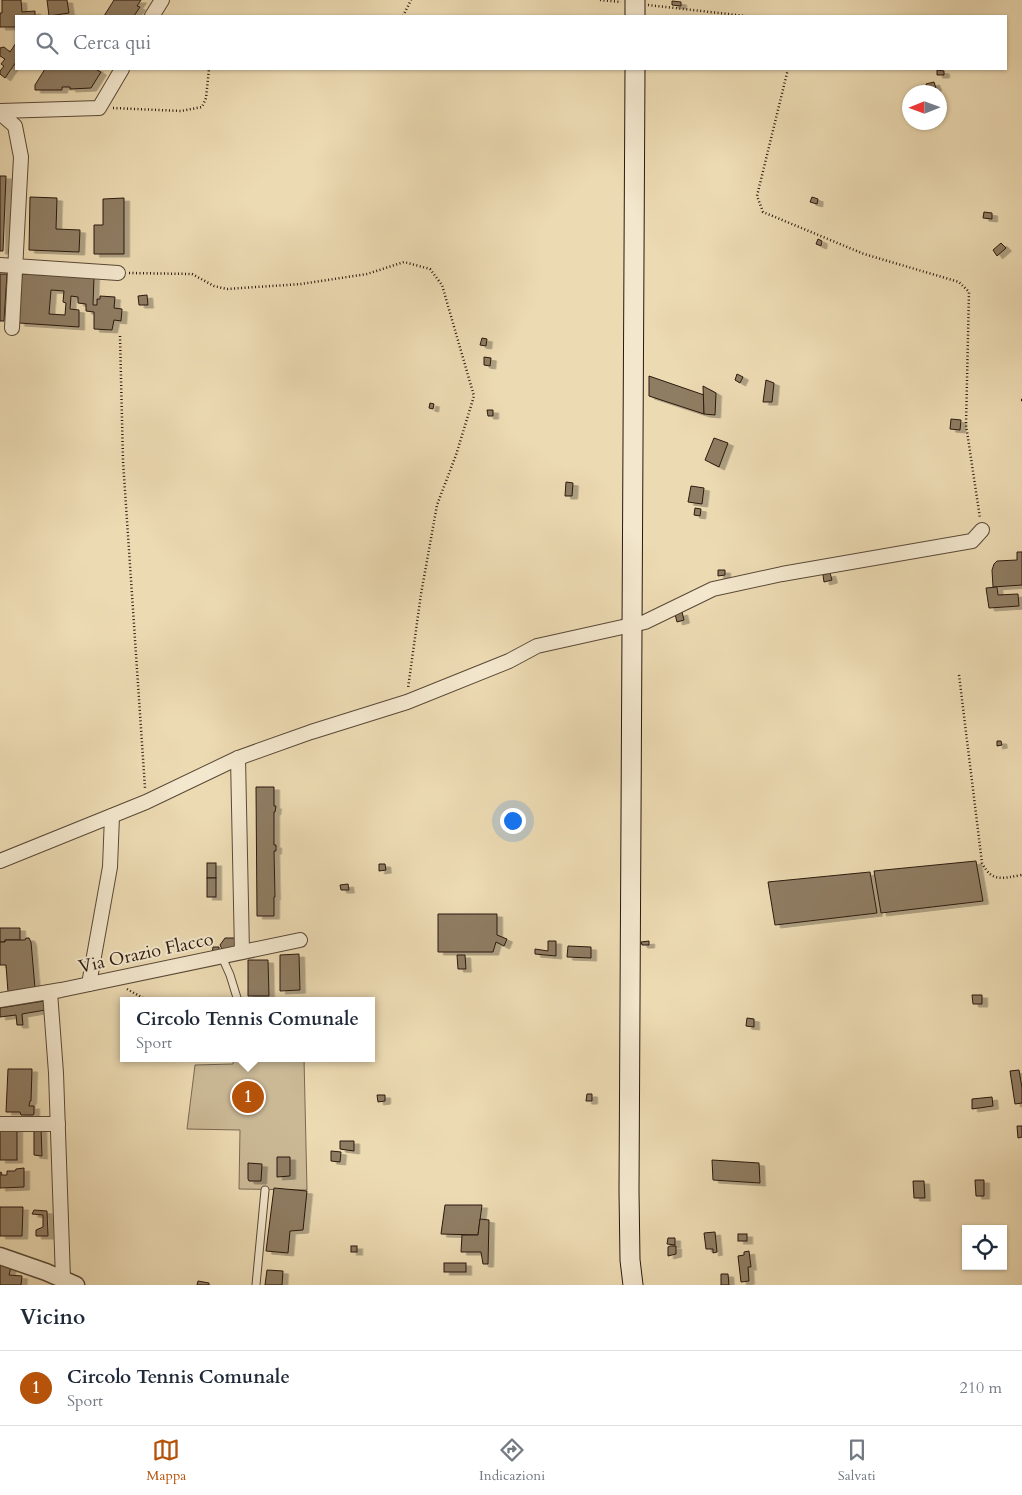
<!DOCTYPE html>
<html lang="it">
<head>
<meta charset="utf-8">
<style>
	body { margin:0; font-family:Cardo,serif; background:#f2f2f3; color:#1f2937 }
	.controls { position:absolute; right:15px; bottom:15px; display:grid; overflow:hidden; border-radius:0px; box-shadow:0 1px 4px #0004 }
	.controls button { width:45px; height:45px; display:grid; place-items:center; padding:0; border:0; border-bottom:1px solid #e0e1e3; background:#fff; color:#1f2937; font:25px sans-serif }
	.compass { position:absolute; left:902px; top:85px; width:45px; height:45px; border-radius:50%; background:#fff; box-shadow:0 1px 4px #0004; rotate:269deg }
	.you { position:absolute; left:512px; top:820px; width:18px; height:18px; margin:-12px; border:4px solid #fff; border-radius:50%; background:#1a73e8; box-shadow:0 0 0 8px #1a73e833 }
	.badge { display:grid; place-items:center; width:32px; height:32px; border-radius:50%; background:#b45309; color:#fff; font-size:16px; font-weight:700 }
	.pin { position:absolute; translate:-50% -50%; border:2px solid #fff; box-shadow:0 1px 5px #0006 }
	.popup { position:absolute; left:120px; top:997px; width:255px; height:65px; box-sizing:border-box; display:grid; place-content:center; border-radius:0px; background:#fff; filter:drop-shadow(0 1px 4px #0005); font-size:16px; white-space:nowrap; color:#747a83 }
	.popup b { font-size:19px; color:#1f2937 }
	.popup::after { content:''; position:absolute; left:50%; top:100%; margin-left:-10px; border:10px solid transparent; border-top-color:#fff }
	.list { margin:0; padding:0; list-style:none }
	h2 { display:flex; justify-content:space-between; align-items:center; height:65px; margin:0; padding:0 20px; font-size:21px }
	h2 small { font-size:16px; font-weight:400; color:#747a83 }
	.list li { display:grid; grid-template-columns:32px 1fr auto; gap:15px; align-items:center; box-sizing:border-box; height:75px; padding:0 20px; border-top:1px solid #e0e1e3 }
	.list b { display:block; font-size:19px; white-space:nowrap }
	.list p { margin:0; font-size:16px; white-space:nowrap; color:#747a83 }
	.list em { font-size:16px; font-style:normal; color:#747a83 }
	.icon { flex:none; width:28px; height:28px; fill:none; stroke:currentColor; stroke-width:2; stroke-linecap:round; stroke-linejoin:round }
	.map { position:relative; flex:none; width:1022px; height:1285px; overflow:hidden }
	.search { position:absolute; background:#fff; box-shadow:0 1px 4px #0004; left:15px; right:15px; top:15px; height:55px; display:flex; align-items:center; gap:12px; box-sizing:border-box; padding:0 18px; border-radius:0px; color:#747a83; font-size:19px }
	.sheet { height:140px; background:#fff }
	nav { display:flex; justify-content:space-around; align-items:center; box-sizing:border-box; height:70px; border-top:1px solid #e0e1e3; background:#fff; font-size:14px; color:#747a83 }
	nav a { display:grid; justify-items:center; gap:2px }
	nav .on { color:#b45309 }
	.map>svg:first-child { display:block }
</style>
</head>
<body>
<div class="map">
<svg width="1022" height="1285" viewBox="0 0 1022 1285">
	<defs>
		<filter id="shadow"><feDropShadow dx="5.5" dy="3" stdDeviation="0" flood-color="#0004"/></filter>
	</defs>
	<rect width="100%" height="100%" fill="#ecdab2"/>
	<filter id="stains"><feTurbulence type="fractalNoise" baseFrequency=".004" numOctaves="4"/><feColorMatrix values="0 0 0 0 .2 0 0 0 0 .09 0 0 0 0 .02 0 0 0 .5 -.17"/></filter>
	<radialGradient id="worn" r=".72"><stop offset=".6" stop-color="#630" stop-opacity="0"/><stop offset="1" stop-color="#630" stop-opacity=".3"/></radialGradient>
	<polygon fill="#cbb996" stroke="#7a6952" points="234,1058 304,1058 307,1190 239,1189 240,1130 187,1129 195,1065 233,1064"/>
	<g fill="#8f7d63" stroke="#2a190e" fill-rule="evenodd" filter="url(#shadow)">
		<polygon points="2,0 21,0 22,12 35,11 35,16 16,16 16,27 0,27 0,13 2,13"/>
		<polygon points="47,0 67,0 69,13 49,16"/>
		<polygon points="114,0 141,0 137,6 140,7 134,16 104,16"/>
		<polygon points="672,1 681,2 681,6 672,5"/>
		<polygon points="16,43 16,62 5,78 0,74 0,71 4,66 1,64 5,59 0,56 0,48 4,47 10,52"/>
		<polygon points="45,69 98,69 97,70 101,72 91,88 70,89 70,87 62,87 62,90 35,90 35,85"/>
		<polygon points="937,70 944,71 944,75 937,75"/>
		<polygon points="934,82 936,88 927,89 926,84"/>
		<polygon points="0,176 6,176 3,251 0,251"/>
		<polygon points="30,197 57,198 56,229 80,230 79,252 29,250"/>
		<polygon points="812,197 818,199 817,204 810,202"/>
		<polygon points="124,198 124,254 94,254 94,225 103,225 103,199"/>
		<polygon points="984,212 992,213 992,219 983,218"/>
		<polygon points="818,239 822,241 821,246 816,244"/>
		<polygon points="1001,243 1006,248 997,256 993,250"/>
		<polygon points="0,274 7,274 4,321 0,321"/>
		<path d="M22,274L94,277L93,305H97V299H100V296L115,297L114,308L122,309L121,321L114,320L112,330L94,329V312L86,311V304L78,303V297L71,296L70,309L79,310V327L19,323ZM51,290L64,291L63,302L66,303L65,315L49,314Z"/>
		<polygon points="147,295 148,305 139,305 138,296"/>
		<polygon points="482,338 487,339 486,346 480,345"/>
		<polygon points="484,357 491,358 490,366 484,365"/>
		<polygon points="737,374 743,377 740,383 735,380"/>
		<polygon points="649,376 704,395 704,414 649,396"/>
		<polygon points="766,380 774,383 772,402 763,402"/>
		<polygon points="703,386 716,393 715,415 704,414"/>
		<polygon points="430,403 434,404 433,409 429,408"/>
		<polygon points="487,410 493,410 493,416 488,416"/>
		<polygon points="951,419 961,420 960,430 950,429"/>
		<polygon points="714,438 728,443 719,467 705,460"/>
		<polygon points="566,482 573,483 572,496 565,496"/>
		<polygon points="691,486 704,488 702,504 688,502"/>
		<polygon points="695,508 701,509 700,516 694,515"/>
		<polygon points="1017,552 1022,552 1022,585 993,587 992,570 994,564 997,561 1017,560"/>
		<polygon points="718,570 725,570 725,575 718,576"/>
		<polygon points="830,573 832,580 824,582 823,575"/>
		<polygon points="997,587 998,595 1018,594 1019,606 989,608 986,588"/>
		<polygon points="682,612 684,620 677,622 675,614"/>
		<polygon points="997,741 1001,741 1002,745 997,746"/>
		<polygon points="256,787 274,787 274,806 276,806 275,812 274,812 274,845 276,845 276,851 274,851 275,897 274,897 274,916 257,916"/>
		<polygon points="976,861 983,901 881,913 874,871"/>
		<rect x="207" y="863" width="9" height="15"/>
		<polygon points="379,864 385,864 386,870 379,871"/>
		<polygon points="870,872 877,913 775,925 768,882"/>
		<rect x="207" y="878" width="9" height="19"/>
		<polygon points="348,884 349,890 341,890 340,885"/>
		<polygon points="438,914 497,914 497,935 507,939 504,946 496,942 493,952 438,952"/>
		<polygon points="0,928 20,928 20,940 5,940 5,942 0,942"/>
		<polygon points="26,938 29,938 31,942 35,988 8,992 6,965 0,965 0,942 5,942 5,940 25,940"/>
		<polygon points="225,938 235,938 235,949 223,951 220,945"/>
		<polygon points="548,941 556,941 556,956 535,954 535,949 548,951"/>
		<polygon points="649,941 649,945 642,945 641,942"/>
		<polygon points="568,946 591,947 591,958 567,957"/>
		<polygon points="213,947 219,947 219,954 212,953"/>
		<polygon points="299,954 300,990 280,991 280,955"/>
		<polygon points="457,955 465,955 466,969 458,969"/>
		<polygon points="248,960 268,960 269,996 248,996"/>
		<polygon points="972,995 982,995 982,1004 973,1004"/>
		<polygon points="50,1000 51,1009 22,1014 23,1025 17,1025 16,1015 0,1017 0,1008"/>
		<polygon points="747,1018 754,1019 754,1027 746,1026"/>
		<polygon points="8,1069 32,1069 31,1101 30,1101 29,1106 34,1106 34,1114 33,1115 21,1115 20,1112 6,1112"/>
		<polygon points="1019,1070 1022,1088 1022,1103 1015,1104 1010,1071"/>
		<polygon points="587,1094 592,1094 592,1101 586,1101"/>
		<polygon points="377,1095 385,1095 385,1101 378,1102"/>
		<polygon points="992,1097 993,1106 972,1109 972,1099"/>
		<polygon points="1017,1126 1022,1126 1022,1137 1018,1138"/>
		<rect x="0" y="1128" width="17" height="32"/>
		<polygon points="34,1128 41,1128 42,1156 34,1155"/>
		<polygon points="340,1141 354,1141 354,1151 340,1149"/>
		<polygon points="331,1151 341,1152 340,1162 331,1161"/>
		<polygon points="277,1157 290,1157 290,1176 277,1177"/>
		<polygon points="712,1160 759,1163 760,1183 713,1180"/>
		<polygon points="248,1163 262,1164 261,1181 249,1181 248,1179"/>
		<polygon points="24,1168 24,1187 0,1188 0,1172 2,1173 1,1175 7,1175 7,1171 15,1171 16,1169"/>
		<polygon points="975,1180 984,1180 984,1196 976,1196"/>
		<polygon points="913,1181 924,1181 925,1198 914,1198"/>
		<polygon points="274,1188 307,1191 303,1230 290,1231 288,1253 266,1251"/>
		<polygon points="445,1205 482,1205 478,1235 441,1234"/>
		<polygon points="0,1207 23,1207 22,1236 0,1236"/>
		<polygon points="34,1210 47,1211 48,1236 36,1236 36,1230 43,1227 43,1215 32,1214"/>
		<polygon points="480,1219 489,1220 488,1264 483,1264 481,1252 461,1252 462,1235 478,1235"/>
		<polygon points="715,1232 717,1252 713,1253 713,1249 706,1249 704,1233"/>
		<rect x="738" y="1234" width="9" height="7"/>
		<polygon points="668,1238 675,1238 675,1245 667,1244"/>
		<rect x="351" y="1246" width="6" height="6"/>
		<polygon points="670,1246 676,1246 676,1254 668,1256 668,1247"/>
		<polygon points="749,1251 751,1267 748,1267 749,1281 741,1282 738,1256 744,1255 744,1252"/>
		<rect x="444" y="1263" width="22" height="9"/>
		<polygon points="0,1264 11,1267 9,1275 22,1276 21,1285 0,1285"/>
		<polygon points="267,1270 283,1271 282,1285 265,1285"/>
		<polygon points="721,1274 728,1274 729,1285 721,1285"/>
		<polygon points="198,1281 209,1283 209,1285 197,1285"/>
	</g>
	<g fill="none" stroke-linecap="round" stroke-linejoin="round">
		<g stroke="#5a4937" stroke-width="9">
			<g id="service">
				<polyline points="222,957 230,975 238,1001"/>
				<polyline points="256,1285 265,1190"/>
			</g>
		</g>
		<g stroke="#5a4937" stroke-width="16">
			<g id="minor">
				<polyline points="152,16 162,0"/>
				<polyline points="0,111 99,108 122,69"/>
				<polyline points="0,113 15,126 21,157 12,328"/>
				<polyline points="0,265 118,273"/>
				<polyline points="238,758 242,952"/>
				<polyline points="0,861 146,802 238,758 311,732 407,702 509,661 537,646 645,622 713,589 782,574 972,541 982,530"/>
				<polyline points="89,984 110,867 112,816"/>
				<polyline points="50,992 56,1073 63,1279"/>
				<polyline points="0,1000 61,990 300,940"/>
				<polyline points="0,1124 58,1124"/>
			</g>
		</g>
		<g stroke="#5a4937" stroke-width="19">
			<polyline id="tertiary" points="0,1256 46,1272 76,1285"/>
		</g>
		<g stroke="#2a190e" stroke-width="21">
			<g id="secondary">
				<polyline points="635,16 635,0"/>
				<polyline points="633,1285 630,1260 629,1191 635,69"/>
			</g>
		</g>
		<g stroke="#2a190e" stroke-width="2.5" stroke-dasharray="1 2.5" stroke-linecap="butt">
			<polyline points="600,0 621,2"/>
			<polyline points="648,5 746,16"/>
			<polyline points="403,16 411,0"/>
			<polyline points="788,69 757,196 763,212 864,254 959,282 969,292 966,425 980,518"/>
			<polyline points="113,108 181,111 202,107 206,98 209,69"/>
			<polyline points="129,273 192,274 214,286 227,289 301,284 367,274 404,262 430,269 442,285 474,396 456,455 437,505 421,594 408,688"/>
			<polyline points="120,336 123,461 145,788"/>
			<polyline points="1021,400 1022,400"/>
			<path d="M959,675L982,863C992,883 1003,878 1022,875"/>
			<polyline points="127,989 148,1001"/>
		</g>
		<use href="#service" stroke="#f3e7cd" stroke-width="7"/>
		<use href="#minor" stroke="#f3e7cd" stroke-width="14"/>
		<use href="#tertiary" stroke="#f3e7cd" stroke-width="16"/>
		<use href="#secondary" stroke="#f3e7cd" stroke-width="19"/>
	</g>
	<g text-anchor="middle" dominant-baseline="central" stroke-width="4" stroke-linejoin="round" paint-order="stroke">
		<g font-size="18" fill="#2a190e" stroke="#f3e7cd">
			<text transform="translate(146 953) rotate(-12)">Via Orazio Flacco</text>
		</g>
	</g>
	<rect width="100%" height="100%" filter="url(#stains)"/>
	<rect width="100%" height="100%" fill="url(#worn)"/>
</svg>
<div class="controls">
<button><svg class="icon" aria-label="locate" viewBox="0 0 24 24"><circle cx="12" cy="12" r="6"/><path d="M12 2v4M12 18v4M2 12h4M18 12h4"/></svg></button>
</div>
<svg class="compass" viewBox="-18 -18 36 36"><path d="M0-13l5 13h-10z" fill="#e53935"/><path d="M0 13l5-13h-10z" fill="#747a83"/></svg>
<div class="you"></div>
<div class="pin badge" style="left:248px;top:1097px">1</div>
<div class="popup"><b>Circolo Tennis Comunale</b>Sport</div>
<div class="search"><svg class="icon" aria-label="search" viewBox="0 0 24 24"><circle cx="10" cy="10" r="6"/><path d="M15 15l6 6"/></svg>Cerca qui</div>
</div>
<section class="sheet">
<h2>Vicino<small></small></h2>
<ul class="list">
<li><span class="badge">1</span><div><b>Circolo Tennis Comunale</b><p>Sport</p></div><em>210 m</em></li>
</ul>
</section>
<nav>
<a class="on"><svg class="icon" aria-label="map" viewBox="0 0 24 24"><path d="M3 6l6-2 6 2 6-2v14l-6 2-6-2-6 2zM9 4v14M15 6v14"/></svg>Mappa</a>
<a><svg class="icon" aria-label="directions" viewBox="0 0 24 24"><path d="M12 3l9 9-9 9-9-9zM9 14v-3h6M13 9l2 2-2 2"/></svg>Indicazioni</a>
<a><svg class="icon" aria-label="saved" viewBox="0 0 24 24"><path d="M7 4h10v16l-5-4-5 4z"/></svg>Salvati</a>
</nav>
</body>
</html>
